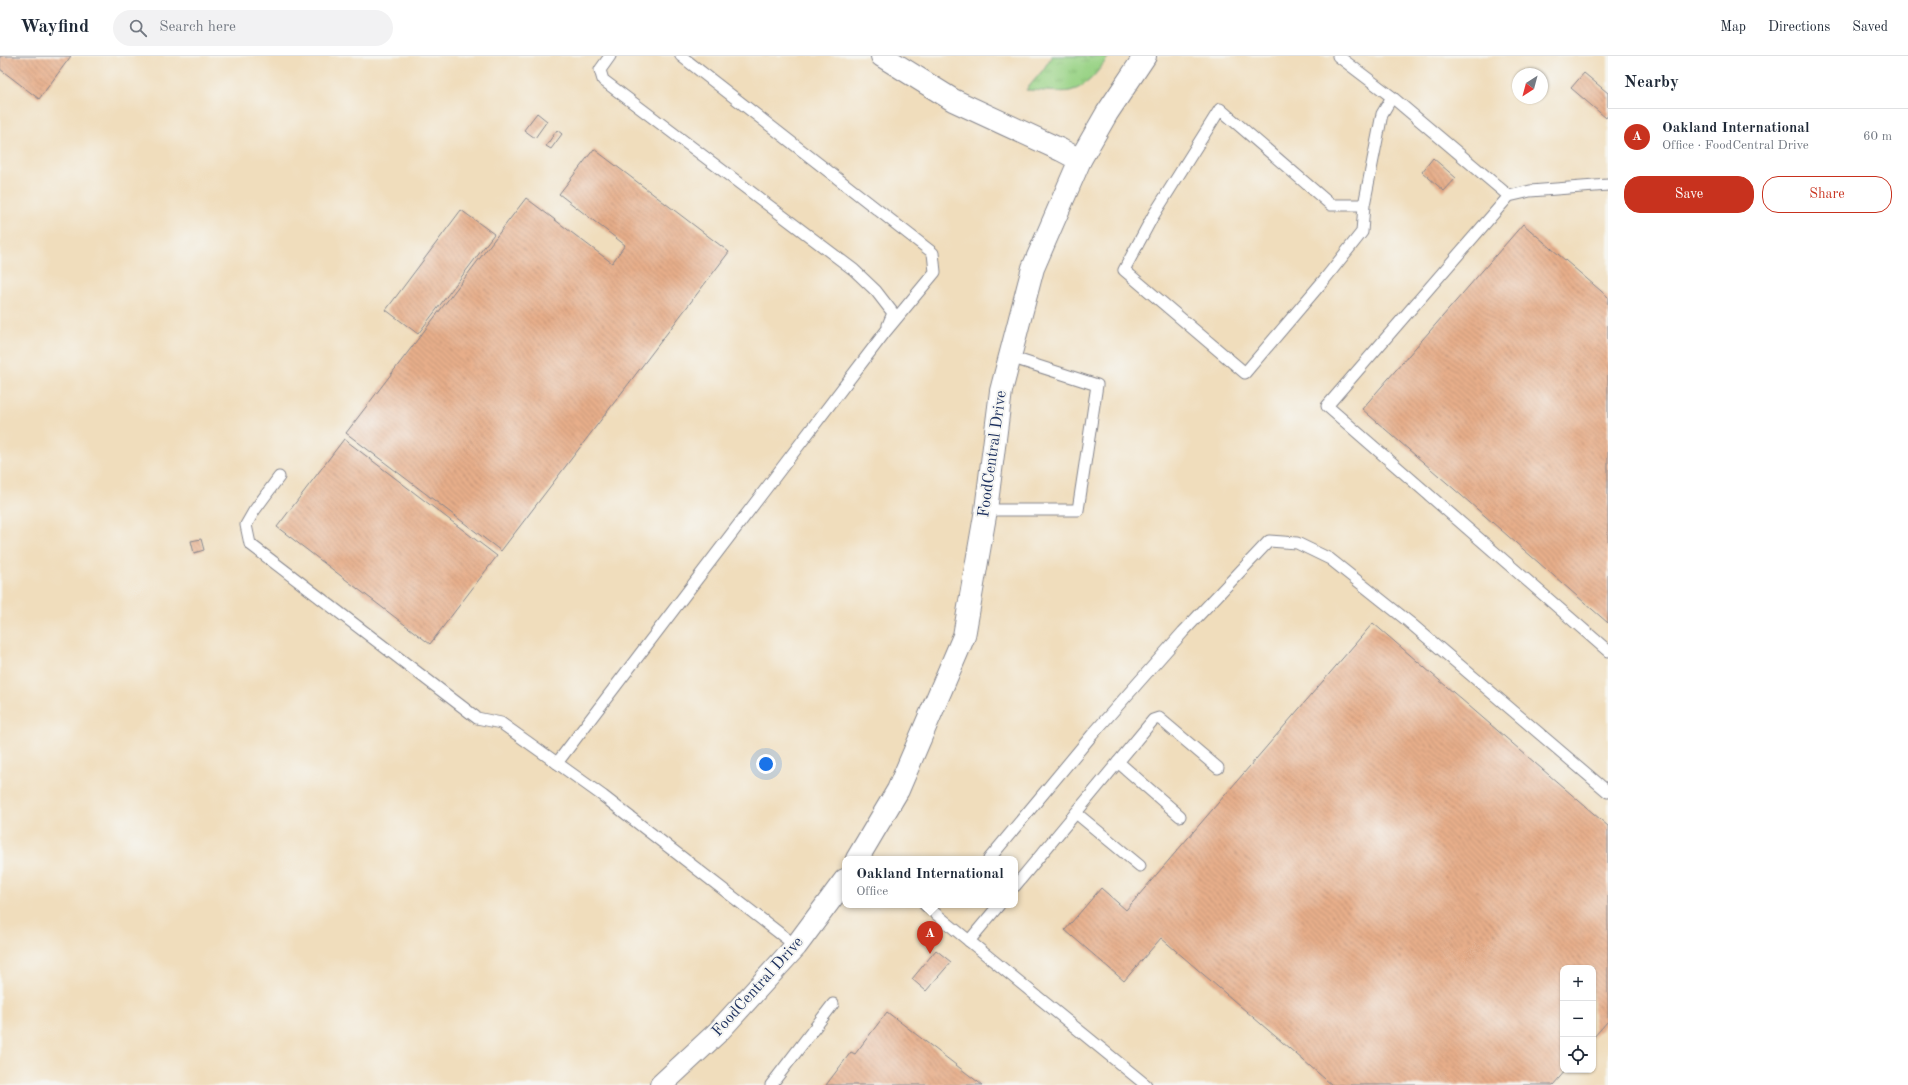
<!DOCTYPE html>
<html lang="en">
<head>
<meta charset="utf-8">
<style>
	body { margin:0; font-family:"Old Standard TT",serif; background:#f2f2f3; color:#1f2937 }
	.controls { position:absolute; right:12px; bottom:12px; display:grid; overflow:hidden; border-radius:8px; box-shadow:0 1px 3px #0004 }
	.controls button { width:36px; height:36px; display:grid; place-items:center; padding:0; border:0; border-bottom:1px solid #e0e1e3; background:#fff; color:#1f2937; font:20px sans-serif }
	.compass { position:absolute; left:1512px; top:12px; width:36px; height:36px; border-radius:50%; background:#fff; box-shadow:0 1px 3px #0004; rotate:216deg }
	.you { position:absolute; left:766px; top:708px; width:14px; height:14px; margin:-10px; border:3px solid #fff; border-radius:50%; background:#1a73e8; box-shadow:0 0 0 6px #1a73e833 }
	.badge { display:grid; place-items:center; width:26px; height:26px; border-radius:50%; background:#c8321e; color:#fff; font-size:13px; font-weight:700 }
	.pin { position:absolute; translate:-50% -33px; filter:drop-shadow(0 1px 2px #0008) }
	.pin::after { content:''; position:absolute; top:21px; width:14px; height:12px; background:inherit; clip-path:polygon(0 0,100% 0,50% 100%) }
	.popup { position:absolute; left:842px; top:800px; width:176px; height:52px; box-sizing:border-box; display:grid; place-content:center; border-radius:8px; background:#fff; filter:drop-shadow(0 1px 3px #0005); font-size:13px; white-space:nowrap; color:#747a83 }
	.popup b { font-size:15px; color:#1f2937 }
	.popup::after { content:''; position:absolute; left:50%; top:100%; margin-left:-8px; border:8px solid transparent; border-top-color:#fff }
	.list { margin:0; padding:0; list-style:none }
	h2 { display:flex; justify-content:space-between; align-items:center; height:52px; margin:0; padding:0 16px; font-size:17px }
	h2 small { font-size:13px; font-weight:400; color:#747a83 }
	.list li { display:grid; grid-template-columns:26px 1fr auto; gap:12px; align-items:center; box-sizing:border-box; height:56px; padding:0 16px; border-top:1px solid #e0e1e3 }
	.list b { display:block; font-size:15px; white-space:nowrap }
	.list p { margin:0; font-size:13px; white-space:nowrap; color:#747a83 }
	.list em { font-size:13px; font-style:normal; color:#747a83 }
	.actions { display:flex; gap:8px; padding:12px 16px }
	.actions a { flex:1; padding:9px 0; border:1px solid #c8321e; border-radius:16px; text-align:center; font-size:14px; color:#c8321e }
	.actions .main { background:#c8321e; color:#fff }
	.icon { flex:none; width:22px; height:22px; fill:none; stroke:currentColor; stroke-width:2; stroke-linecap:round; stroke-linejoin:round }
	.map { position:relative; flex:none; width:1608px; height:1029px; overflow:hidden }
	header { display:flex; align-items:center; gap:24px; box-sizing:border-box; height:56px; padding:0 20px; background:#fff; border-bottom:1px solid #e0e1e3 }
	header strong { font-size:19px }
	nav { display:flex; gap:22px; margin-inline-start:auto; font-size:14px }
	.search { width:280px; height:36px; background:#f2f2f3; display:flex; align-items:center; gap:10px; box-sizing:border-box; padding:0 14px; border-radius:22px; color:#747a83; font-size:15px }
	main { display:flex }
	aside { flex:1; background:#fff }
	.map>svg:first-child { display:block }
</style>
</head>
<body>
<header>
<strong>Wayfind</strong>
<div class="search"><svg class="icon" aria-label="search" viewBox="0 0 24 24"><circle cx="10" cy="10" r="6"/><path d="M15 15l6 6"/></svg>Search here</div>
<nav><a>Map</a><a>Directions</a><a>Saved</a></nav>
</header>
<main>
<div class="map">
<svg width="1608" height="1029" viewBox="0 0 1608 1029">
	<defs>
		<pattern id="grass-tufts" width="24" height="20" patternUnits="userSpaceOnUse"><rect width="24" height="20" fill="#9ad386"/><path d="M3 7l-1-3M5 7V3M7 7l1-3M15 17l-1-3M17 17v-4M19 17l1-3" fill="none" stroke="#84b576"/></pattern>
		<pattern id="building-back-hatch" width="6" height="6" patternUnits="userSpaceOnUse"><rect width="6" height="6" fill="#e7ae8a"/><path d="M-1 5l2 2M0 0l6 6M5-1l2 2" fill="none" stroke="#ba8e74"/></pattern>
	</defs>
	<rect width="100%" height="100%" fill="#f6f6f2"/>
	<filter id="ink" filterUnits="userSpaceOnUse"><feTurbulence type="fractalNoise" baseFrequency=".025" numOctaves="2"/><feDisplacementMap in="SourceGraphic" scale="8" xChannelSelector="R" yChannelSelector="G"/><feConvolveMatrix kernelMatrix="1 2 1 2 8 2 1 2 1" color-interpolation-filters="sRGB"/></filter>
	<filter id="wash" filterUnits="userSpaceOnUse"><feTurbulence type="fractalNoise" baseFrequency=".012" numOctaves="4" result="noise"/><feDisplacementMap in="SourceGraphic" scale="16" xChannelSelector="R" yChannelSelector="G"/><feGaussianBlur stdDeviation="0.9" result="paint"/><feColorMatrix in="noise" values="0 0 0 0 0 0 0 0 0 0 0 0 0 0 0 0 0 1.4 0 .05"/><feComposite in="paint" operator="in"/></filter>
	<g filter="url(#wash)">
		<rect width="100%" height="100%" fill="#f0ddbc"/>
		<path fill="url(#grass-tufts)" stroke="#5a8172" d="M1052,0H1109C1099,14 1088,31 1070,35C1058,37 1038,34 1026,34L1043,14Z"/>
		<g id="blocks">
			<g fill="url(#building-back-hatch)">
				<polygon points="0,0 71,0 39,43 0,13"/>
				<polygon points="1584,17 1608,37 1608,59 1606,62 1571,32"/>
				<polygon points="537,57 547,65 535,82 524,74"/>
				<polygon points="557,74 562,78 551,93 546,90"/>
				<polygon points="594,93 729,196 501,495 346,377 526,142 612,207 625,189 559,138"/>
				<polygon points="1433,102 1456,122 1444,135 1422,116"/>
				<polygon points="461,154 494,178 418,278 386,254"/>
				<polygon points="1523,168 1608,241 1608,567 1362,353"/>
				<polygon points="344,383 497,500 430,588 277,471"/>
				<polygon points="201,483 204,494 194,497 191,485"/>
				<polygon points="1373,567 1608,770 1608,965 1593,982 1593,912 1563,912 1563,1014 1566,1014 1553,1029 1332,1029 1161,882 1124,925 1065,874 1101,832 1126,854"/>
				<polygon points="936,894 951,906 926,935 912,923"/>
				<polygon points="887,956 982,1029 826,1029 851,996 855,998"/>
			</g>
		</g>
	</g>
	<g filter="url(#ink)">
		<use href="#blocks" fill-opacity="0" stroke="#86868d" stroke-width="1"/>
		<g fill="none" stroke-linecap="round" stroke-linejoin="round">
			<g stroke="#86868d" stroke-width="13">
				<g id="lane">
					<polyline points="610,0 600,14 603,24 854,214 876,235 893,257 888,269"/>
					<polyline points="1338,0 1392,41 1509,140"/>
					<polyline points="1608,129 1530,135 1509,140 1327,350 1608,595"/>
					<polyline points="1364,149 1331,149 1220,53 1153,160 1124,214 1245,317 1324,224 1362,176 1364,149 1382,58 1392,41"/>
					<polyline points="279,421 254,455 246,469 250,488 477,662 501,667 557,707 603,740 796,890"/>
					<polyline points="986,454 1078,454 1097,329 1010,301"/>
					<polyline points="1118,706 1180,760"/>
					<polyline points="557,707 886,275 935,216 933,197 681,0"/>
					<polyline points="1076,757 1140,810"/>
					<polyline points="989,803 1092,679 1183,576 1269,485 1297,487 1330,503 1409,566 1608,736"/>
					<polyline points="1015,830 1153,664 1159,662 1218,712"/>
					<polyline points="925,849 1146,1029"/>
					<polyline points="969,885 999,849"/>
					<polyline points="771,1029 833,948"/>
				</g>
			</g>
			<g stroke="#86868d" stroke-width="24">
				<g id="street">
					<polyline points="882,0 953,44 1061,94 1080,104"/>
					<polyline points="857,803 898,734 964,580 986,454 1001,335 1033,212 1080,104 1107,57 1145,0"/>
					<polyline points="661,1029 718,976 796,890 845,824"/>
				</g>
			</g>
			<use href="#lane" stroke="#fff" stroke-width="11"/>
			<use href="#street" stroke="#fff" stroke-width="22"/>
		</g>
	</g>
	<g text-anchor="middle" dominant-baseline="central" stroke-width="4" stroke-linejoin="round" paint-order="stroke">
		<g font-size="16" fill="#1b2f5e" stroke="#f6f6f2">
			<text transform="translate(993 398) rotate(-82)">FoodCentral Drive</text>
			<text transform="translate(758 931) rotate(-48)">FoodCentral Drive</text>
		</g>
	</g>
</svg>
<div class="controls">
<button>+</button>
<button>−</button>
<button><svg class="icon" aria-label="locate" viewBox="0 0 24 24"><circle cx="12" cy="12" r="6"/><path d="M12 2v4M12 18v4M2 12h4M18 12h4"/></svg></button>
</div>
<svg class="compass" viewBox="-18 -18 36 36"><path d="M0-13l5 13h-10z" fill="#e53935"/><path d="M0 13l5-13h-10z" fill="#747a83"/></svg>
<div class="you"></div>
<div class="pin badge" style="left:930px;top:898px">A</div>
<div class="popup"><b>Oakland International</b>Office</div>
</div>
<aside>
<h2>Nearby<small></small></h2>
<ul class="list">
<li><span class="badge">A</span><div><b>Oakland International</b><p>Office · FoodCentral Drive</p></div><em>60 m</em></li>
</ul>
<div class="actions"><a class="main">Save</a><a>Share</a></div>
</aside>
</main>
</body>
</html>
